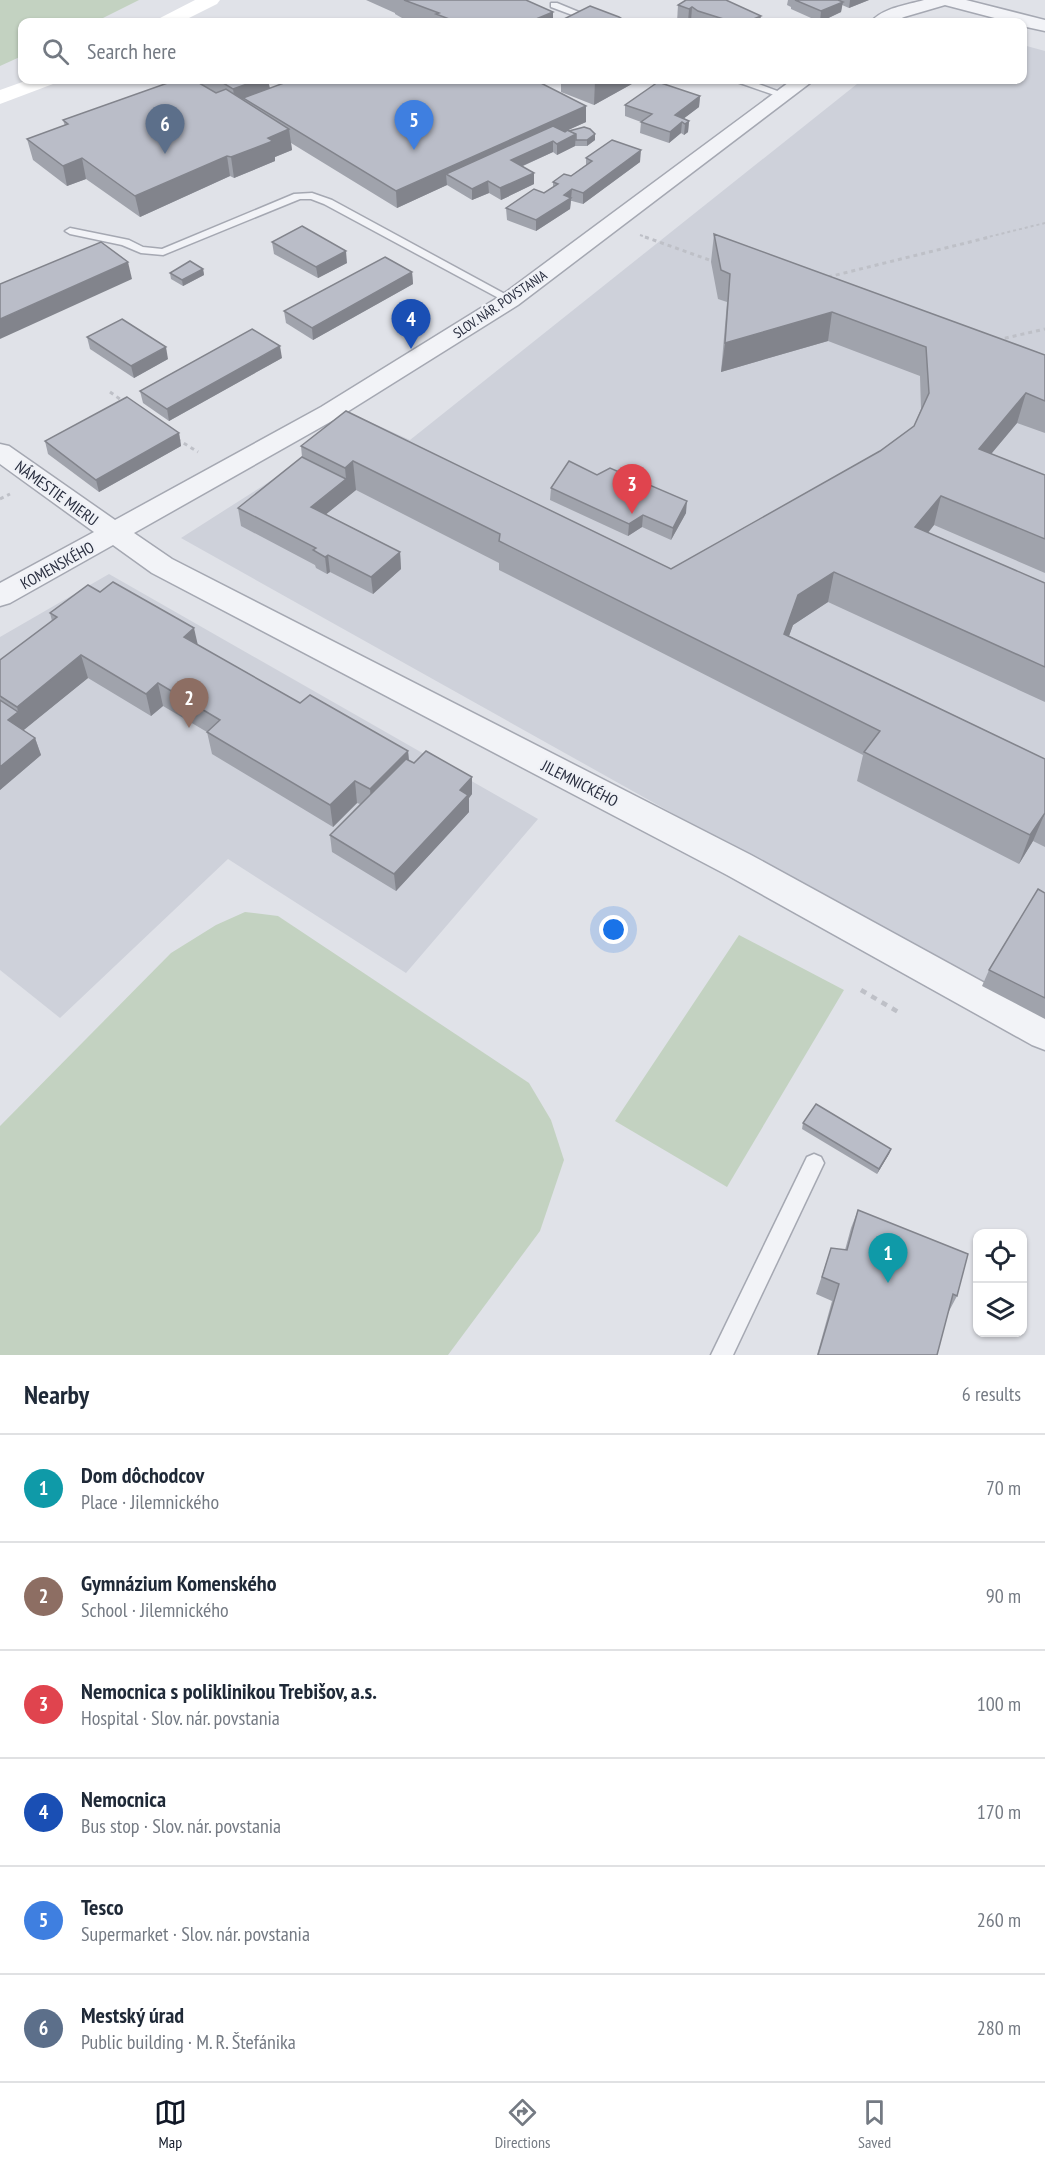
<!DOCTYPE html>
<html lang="en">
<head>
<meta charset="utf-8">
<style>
	body { margin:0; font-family:"PT Sans Narrow",sans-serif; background:#f6f6f7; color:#1f2937 }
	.controls { position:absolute; right:18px; bottom:18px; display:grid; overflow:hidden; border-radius:12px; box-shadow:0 2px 4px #0004 }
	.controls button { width:54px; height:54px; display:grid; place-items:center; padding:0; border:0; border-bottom:2px solid #e0e1e3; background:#fff; color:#1f2937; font:30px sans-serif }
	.you { position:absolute; left:614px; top:930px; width:21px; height:21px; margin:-15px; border:4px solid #fff; border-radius:50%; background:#1a73e8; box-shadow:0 0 0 9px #1a73e833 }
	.badge { display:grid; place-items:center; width:39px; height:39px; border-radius:50%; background:#111827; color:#fff; font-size:20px; font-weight:700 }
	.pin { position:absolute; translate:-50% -50px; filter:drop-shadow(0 2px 3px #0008) }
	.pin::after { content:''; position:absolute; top:32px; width:21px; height:18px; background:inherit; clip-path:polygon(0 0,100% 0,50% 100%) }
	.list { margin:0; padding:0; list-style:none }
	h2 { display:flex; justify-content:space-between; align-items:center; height:78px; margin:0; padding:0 24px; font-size:26px }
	h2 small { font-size:20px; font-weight:400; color:#747a83 }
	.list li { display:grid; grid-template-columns:39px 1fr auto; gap:18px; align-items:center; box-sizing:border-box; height:108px; padding:0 24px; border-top:2px solid #e0e1e3 }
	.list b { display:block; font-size:22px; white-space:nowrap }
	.list p { margin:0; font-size:20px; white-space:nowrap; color:#747a83 }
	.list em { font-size:20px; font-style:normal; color:#747a83 }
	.icon { flex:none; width:33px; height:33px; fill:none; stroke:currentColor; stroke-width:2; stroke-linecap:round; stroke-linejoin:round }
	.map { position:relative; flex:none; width:1045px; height:1355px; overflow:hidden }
	.search { position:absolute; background:#fff; box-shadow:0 2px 4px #0004; left:18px; right:18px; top:18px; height:66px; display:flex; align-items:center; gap:15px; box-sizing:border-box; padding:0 21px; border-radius:12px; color:#747a83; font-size:22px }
	.sheet { height:726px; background:#fff }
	nav { display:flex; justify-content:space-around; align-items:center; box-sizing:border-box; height:84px; border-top:2px solid #e0e1e3; background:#fff; font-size:16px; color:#747a83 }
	nav a { display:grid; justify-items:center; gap:3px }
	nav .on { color:#111827 }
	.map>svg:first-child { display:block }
</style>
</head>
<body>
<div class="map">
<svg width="1045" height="1355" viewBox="0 0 1045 1355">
	<rect width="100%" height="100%" fill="#e0e2e8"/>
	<g fill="#ced1da">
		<polygon points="1023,45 1045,51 1045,1022 181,538 366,420 410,440 862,80 1022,80"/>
		<polygon points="109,574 538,819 406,973 228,859 60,1018 0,970 0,637"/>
	</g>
	<g fill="#c3d2c1">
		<polygon points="0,0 139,0 95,22 22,22 22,56 0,66"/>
		<polygon points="245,912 278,916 529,1083 551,1120 564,1160 540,1231 448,1355 0,1355 0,1126 171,953 216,925"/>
		<polygon points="739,935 844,990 727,1187 615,1121"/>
	</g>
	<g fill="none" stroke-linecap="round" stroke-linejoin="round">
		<g stroke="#a5a8b2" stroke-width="3">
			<g id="lane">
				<polygon points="551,3 557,3 603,22 591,22 551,7"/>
				<polygon points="736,80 748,80 788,95 780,97 737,82"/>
				<polygon points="312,193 332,200 516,300 514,302 506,302 324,204 311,199 300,199 163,255 141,253 122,245 70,234 65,231 70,228 129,240 143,247 162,249 294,194"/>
				<polygon points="814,1154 821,1157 824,1163 733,1355 711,1355 807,1157"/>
			</g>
		</g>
		<g stroke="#a5a8b2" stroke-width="3">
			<g id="street">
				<path d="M924,0H966L1045,20V31L1022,26V22H1010L945,5L904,17L893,22H871C882,8 907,5 924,0Z"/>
				<polygon points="792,80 814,80 518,305 339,417 134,533 172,559 751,855 1045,1016 1045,1050 1032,1045 727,875 152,573 113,545 10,603 0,606 0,583 94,532 0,464 0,444 9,446 115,520 321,407 502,295"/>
			</g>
		</g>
		<g stroke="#bec0c7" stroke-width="2" stroke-dasharray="3 3" stroke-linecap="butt">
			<polyline points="640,235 649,238"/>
			<polyline points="984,238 1045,223"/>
		</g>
		<g stroke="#bec0c7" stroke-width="3" stroke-dasharray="4 4" stroke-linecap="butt">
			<polyline points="645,237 715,262"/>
			<polyline points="828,277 990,237"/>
			<polyline points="997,340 1045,329"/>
			<polyline points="110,392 124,402"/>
			<polyline points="177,439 198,452"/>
			<polyline points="0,499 10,494"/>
		</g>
		<polyline stroke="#bec0c7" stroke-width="4.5" stroke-dasharray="6 6" stroke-linecap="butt" points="861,990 900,1013"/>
		<use href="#lane" fill="#f2f3f7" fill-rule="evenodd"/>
		<use href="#street" fill="#f2f3f7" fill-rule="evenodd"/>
		<g fill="#fff" fill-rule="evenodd">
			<polygon points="195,0 220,0 217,4 181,22 157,22 160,18"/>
			<polygon points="28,80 57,80 53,84 0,104 0,90"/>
		</g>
	</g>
	<g fill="#a0a3ac">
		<polygon points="366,0 526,0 553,22 413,22 402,18 395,14 395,13"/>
		<polygon points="686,0 760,22 677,22 678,5"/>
		<polygon points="788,0 869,0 849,8 842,5 841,12 820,22 791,9 791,7 787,5"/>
		<polygon points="176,80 268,80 270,88 586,106 586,122 568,130 595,140 587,146 575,146 557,155 553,152 523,166 534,184 501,200 489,193 472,200 447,185 397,208 291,143 292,150 275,157 275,161 234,178 230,176 140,217 86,179 67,186 33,160 27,139 65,126 63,120"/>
		<polygon points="561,80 639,80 594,105 561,92"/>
		<polygon points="700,96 699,107 684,118 689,121 688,132 684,135 681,133 669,143 640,133 641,122 625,116 625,105"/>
		<polygon points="586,158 640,162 583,204 572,201 571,201 570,209 536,231 507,220 506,208 544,193 553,187 553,182 571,176 586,165"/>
		<polygon points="714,234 1045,355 1045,433 1017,423 991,454 1045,475 1045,573 934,525 928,533 1045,583 1045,702 828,602 793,625 789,636 1045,759 1045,847 1033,841 1019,864 857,781 863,755 499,570 499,563 356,490 326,514 400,552 401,569 373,594 330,572 327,574 316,568 315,565 241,526 238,508 302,457 301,446 346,411 671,569 880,451 914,426 921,409 920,376 828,341 721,372 727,302 718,299 711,262"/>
		<polygon points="272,242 347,263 318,278 274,254"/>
		<polygon points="203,269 204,275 183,286 171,279 170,273"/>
		<polygon points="412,272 413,284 313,340 286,323 284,311"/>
		<polygon points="87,337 168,359 134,378 90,349"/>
		<polygon points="282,358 169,421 143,403 140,391"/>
		<polygon points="179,433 181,446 99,492 48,454 45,441"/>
		<polygon points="597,475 686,513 671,540 642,527 628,536 550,500 551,488"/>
		<polygon points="50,613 198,645 300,703 408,751 409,761 414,763 472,777 472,794 469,798 469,812 396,891 332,852 330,835 360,804 357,803 333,827 212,754 207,732 163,706 151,716 88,678 23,730 35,738 41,755 0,790 0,660 52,621"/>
		<polygon points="1045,893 1045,1019 982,986 989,970"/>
		<polygon points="803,1123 891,1149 889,1154 877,1174 802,1129"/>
		<polygon points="858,1210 957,1296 948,1313 937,1355 817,1355 832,1301 816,1294 831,1248 845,1250 851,1228"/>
	</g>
	<g fill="#82848c">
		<polygon points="850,0 869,0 849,8"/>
		<polygon points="843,2 841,12 820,22 821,11"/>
		<polygon points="692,7 691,22 688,22 689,9"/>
		<polygon points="553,12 553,22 529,22"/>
		<polygon points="761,16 760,22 746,22"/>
		<polygon points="258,80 268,80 271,96 243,98 244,106 236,109 233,89"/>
		<polygon points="595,80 639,80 594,105"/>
		<polygon points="700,96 699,107 674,126 675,115"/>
		<polygon points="586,106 586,122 458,180 446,174 447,185 397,208 396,191"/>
		<polygon points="689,121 688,132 684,135 685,124"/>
		<polygon points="682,122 681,133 669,143 670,132"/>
		<polygon points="289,129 292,150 275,157 275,161 234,178 231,157 268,138"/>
		<polygon points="576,134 575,146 557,155 557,144"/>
		<polygon points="595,134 595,140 587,146 587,140"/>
		<polygon points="553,141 553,152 511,171 511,160"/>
		<polygon points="641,150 640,162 583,204 583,193"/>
		<polygon points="227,156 230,176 140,217 135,196"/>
		<polygon points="82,158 86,179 67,186 63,166"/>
		<polygon points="534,173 534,184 501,200 500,188"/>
		<polygon points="488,181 489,193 472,200 472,189"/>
		<polygon points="572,189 570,209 536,231 536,220"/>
		<polygon points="346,251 347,263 318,278 316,267"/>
		<polygon points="128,262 132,279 0,339 0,319"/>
		<polygon points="203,269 204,275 183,286 182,280"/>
		<polygon points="412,272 413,284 313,340 312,328"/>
		<polygon points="832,312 828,341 721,372 725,343"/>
		<polygon points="280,346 282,358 169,421 167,409"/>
		<polygon points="166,347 168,359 134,378 131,366"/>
		<polygon points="1026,393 1017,423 971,478 979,449"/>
		<polygon points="179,433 181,446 99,492 96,480"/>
		<polygon points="353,461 356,490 314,524 311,507 346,479 345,468"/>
		<polygon points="941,496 934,525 908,557 915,527"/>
		<polygon points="687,501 686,513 671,540 673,528"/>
		<polygon points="643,515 642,527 628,536 629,524"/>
		<polygon points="400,552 401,569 373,594 371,577"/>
		<polygon points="328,555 330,572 327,574 325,557"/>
		<polygon points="834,572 828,602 793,625 779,663 784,634 798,595"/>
		<polygon points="194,628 199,650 184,637"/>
		<polygon points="81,655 88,678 14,738 8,720 18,712 17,707"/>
		<polygon points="158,683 163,706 151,716 146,694"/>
		<polygon points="35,738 41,755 0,790 0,767"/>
		<polygon points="408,751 410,773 372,811 370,789"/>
		<polygon points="472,777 472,794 469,798 469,812 396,891 394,874 460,790"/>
		<polygon points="355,781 357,803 333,827 330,805"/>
		<polygon points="1045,813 1033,841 1019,864 1030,835"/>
		<polygon points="891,1149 889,1154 877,1174 879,1169"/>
	</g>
	<g fill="#babdc8" stroke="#82848c" stroke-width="1.5">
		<polygon points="404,0 526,0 553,12 529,22 457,22 436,14 439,13"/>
		<polygon points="686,0 726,0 761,16 746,22 733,22 698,11 692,7 689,9 678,5"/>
		<polygon points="795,0 838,0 843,2 821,11"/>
		<polygon points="590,6 619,17 627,22 558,22"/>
		<polygon points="176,80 194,80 216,93 226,89 289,129 268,138 273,141 231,157 227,156 135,196 82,158 63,166 27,139 68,124 63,120"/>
		<polygon points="218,80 258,80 233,89"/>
		<polygon points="292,80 535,80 586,106 396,191 243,98"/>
		<polygon points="658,82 700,96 675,115 689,121 685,124 682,122 670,132 641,122 652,114 625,105"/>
		<polygon points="553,126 565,132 568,130 576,134 557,144 553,141 511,160 534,173 500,188 488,181 472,189 446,174"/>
		<polygon points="584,127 590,129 595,134 587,140 576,140 576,134 569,131"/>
		<polygon points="612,140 641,150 583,193 572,189 564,195 571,198 536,220 506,208 534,189 544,193 558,184 553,182 564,174 571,176 592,161 586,158"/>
		<polygon points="302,226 346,251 316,267 272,242"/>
		<polygon points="714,234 1045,355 1045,401 1026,393 979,449 1045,475 1045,539 941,496 915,527 1045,583 1045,667 834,572 798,595 784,634 1045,759 1045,813 1030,835 864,752 880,731 499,541 500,534 353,461 345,468 301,446 346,411 671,569 880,451 914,426 929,393 926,347 832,312 725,343 730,274 721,270"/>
		<polygon points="101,242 128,262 0,319 0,284"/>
		<polygon points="385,257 412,272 312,328 284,311"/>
		<polygon points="190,261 203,269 182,280 170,273"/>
		<polygon points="122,319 166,347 131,366 87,337"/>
		<polygon points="252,329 280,346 167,409 140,391"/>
		<polygon points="127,397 179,433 96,480 45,441"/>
		<polygon points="302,457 346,479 311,507 400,552 371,577 328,555 325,557 313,550 316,548 238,508"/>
		<polygon points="569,461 597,475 610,468 687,501 673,528 643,515 629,524 551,488"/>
		<polygon points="113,582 194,628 184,637 300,703 310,695 408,751 370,789 355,781 330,805 207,732 220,720 158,683 146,694 81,655 17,707 0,696 0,660 57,617 50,613 88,585 100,592"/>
		<polygon points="0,700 18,712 8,720 35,738 0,767"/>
		<polygon points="426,751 472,777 460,790 468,795 394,874 330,835 406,759 414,763"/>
		<polygon points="1038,889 1045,893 1045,998 989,970"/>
		<polygon points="816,1104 891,1149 879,1169 803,1123"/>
		<polygon points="858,1210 968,1254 957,1296 953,1294 937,1355 818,1355 839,1284 822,1277 831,1248 847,1250"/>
	</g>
	<g text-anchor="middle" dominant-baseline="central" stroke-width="4.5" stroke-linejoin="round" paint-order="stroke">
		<g font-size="14" fill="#292e3f" stroke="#eff1f6">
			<text transform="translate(500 304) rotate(-34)">SLOV. NÁR. POVSTANIA</text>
		</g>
		<g font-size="16" fill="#292e3f" stroke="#eff1f6">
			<text transform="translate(57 493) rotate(36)">NÁMESTIE MIERU</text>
			<text transform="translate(57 565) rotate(-29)">KOMENSKÉHO</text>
			<text transform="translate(580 783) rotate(27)">JILEMNICKÉHO</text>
		</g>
	</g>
</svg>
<div class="controls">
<button><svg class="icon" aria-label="locate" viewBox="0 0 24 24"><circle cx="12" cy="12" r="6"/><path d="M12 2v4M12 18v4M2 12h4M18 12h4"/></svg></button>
<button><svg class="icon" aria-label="layers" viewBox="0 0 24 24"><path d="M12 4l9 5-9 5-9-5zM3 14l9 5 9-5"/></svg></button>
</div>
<div class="you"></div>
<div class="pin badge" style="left:888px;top:1283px;background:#0f9aa8">1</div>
<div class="pin badge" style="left:189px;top:728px;background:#8d6e63">2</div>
<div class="pin badge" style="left:632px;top:514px;background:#e0444e">3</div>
<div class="pin badge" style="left:411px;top:349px;background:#1a4fb4">4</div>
<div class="pin badge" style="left:414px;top:150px;background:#3f7fe0">5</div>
<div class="pin badge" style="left:165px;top:154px;background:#5c6f8a">6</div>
<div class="search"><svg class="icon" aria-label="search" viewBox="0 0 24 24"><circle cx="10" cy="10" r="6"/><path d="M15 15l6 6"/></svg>Search here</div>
</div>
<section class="sheet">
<h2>Nearby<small>6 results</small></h2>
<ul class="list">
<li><span class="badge" style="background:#0f9aa8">1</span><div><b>Dom dôchodcov</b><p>Place · Jilemnického</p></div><em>70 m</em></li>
<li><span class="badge" style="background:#8d6e63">2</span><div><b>Gymnázium Komenského</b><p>School · Jilemnického</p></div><em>90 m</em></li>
<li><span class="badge" style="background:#e0444e">3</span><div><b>Nemocnica s poliklinikou Trebišov, a.s.</b><p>Hospital · Slov. nár. povstania</p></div><em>100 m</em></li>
<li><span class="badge" style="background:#1a4fb4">4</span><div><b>Nemocnica</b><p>Bus stop · Slov. nár. povstania</p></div><em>170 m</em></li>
<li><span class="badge" style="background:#3f7fe0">5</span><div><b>Tesco</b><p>Supermarket · Slov. nár. povstania</p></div><em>260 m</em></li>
<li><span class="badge" style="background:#5c6f8a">6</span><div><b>Mestský úrad</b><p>Public building · M. R. Štefánika</p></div><em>280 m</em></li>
</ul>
</section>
<nav>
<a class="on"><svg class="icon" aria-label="map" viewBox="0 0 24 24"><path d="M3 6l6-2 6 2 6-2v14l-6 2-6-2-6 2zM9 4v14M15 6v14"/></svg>Map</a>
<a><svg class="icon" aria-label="directions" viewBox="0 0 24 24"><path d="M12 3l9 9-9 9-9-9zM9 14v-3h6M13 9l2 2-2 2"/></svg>Directions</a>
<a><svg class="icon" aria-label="saved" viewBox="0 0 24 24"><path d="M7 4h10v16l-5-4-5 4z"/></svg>Saved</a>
</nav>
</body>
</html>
